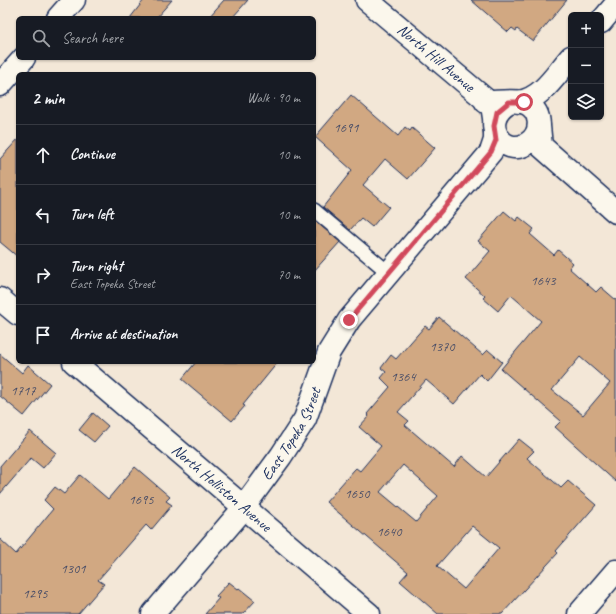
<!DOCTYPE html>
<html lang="en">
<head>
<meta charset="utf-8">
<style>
	body { margin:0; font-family:Caveat,sans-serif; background:#20242c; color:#f1f3f6 }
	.controls { position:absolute; right:12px; top:12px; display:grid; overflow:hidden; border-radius:6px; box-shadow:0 1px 3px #0004 }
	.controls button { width:36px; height:36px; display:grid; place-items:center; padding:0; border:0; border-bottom:1px solid #363941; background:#171b24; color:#f1f3f6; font:20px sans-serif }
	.stop { position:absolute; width:12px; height:12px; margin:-9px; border:3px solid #d1495b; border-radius:50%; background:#fff }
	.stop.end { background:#d1495b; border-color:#fff; box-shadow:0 1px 4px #0008 }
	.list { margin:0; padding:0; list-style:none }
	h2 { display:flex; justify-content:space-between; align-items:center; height:52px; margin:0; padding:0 16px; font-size:17px }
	h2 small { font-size:13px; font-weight:400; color:#9ea1a6 }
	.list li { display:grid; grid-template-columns:26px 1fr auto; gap:12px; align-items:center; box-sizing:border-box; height:60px; padding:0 16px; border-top:1px solid #363941 }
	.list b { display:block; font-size:15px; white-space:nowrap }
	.list p { margin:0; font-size:13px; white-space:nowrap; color:#9ea1a6 }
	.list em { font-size:13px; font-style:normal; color:#9ea1a6 }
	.icon { flex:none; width:22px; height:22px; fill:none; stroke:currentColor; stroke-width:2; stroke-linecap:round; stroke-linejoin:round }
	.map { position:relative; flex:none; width:616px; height:614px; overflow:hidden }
	.search { position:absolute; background:#171b24; box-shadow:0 1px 3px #0004; left:16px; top:16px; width:300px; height:44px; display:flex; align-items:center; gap:10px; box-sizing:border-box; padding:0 14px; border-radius:6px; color:#9ea1a6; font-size:15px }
	.panel { position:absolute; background:#171b24; box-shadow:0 1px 3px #0004; left:16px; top:72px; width:300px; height:292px; border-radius:6px }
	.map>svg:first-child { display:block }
</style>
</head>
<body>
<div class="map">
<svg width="616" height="614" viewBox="0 0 616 614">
	<rect width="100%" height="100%" fill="#f3e7d7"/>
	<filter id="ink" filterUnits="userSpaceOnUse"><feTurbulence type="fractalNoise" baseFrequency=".025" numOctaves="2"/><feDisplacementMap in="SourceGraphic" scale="8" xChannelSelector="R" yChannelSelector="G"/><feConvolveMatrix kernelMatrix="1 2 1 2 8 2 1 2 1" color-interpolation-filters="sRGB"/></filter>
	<g filter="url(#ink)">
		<g fill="#d1a882" stroke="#1b2f5e" fill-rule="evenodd">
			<polygon points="144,0 172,0 156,18 130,18"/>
			<polygon points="224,0 248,0 232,18 208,18"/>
			<polygon points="471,0 567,0 533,41 517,29 516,31 512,28 508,32"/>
			<polygon points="351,95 398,136 405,127 410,131 412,128 435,148 408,179 385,159 363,185 389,207 372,227 361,218 350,230 323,207 352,170 315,137"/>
			<polygon points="18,139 18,257 0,242 0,159"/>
			<path d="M504,211L516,221L519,217L534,229L530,234L554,255L558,250L573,263L569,268L596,292L601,287L616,300V482L555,427L561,421L501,369L541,321L511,295L498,311L483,298L485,296L466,279L490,251L478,241ZM580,357L610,383L583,415L552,390Z"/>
			<polygon points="314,220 340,242 314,271"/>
			<path d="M439,317L483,355L488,350L502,362L487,381L480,374L454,404L426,380L398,412L409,421L405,425L454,467L462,456L486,477L519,439L534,451L527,458L561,488L568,481L596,505L556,551L558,553L502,614H438L400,581L408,572L326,502L354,470L356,468L360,471L381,446L359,427L369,416L367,414L390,387L381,378L386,372L381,368L391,355L396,359L425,326L429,329ZM403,465L438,496L416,522L380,492ZM472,526L499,548L464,589L437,566Z"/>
			<polygon points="0,354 22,373 28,365 50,384 24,416 0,396"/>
			<polygon points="196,362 278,362 243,405 245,406 232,421 182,379"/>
			<polygon points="93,413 108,426 94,442 79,430"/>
			<polygon points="30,431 56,453 43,468 31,458 0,494 0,466"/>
			<polygon points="135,467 170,497 166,501 172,505 151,530 146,525 98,580 104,584 78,614 0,614 0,539 16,554 53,509 44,500 55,487 64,494 80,475 108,499"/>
			<polygon points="229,582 238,589 239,588 255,601 243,614 205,614 219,598 216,596"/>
		</g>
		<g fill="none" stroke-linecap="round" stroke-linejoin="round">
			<g stroke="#1b2f5e" stroke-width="16">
				<polyline id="service" points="314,210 389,273"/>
			</g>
			<g stroke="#1b2f5e" stroke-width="25">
				<g id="minor">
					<polyline points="58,18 74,0"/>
					<polyline points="601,22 616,4"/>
					<polyline points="0,85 24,58"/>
					<path d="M519,102C543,98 556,74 571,57"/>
					<polyline points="0,299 18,314"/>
					<path id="s1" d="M74,362L369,614"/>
					<path id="s2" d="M153,614L237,516L281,456L305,419L329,352L349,320L491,152L495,140V133"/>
					<polyline points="579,614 616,571"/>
				</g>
			</g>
			<g stroke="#1b2f5e" stroke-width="25">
				<g id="tertiary">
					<path id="s3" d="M367,0L492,105L494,118"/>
					<path d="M486,102C495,102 516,100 523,102C542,108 544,133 528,143C503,160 477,120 509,102"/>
					<polyline points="539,126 541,146 616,212"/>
				</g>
			</g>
			<use href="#service" stroke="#fbf7ec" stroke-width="13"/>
			<use href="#minor" stroke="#fbf7ec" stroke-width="22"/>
			<use href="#tertiary" stroke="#fbf7ec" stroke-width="22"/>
		</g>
	</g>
	<g fill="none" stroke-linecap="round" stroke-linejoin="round" filter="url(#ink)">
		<polyline stroke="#d1495b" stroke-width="5" points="349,320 491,152 496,140 494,126 497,112 509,102 524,102"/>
	</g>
	<g text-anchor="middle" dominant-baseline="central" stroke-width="3.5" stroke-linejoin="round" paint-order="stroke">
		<g font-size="14" fill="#484d67">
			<text x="346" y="127">1691</text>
			<text x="543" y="280">1643</text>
			<text x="442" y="346">1370</text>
			<text x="403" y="376">1364</text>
			<text x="23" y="390">1717</text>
			<text x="357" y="493">1650</text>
			<text x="141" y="499">1695</text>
			<text x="389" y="531">1640</text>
			<text x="73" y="568">1301</text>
			<text x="35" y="593">1295</text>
		</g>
		<g font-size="16" fill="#1b2f5e" stroke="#fbf7ec">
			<text stroke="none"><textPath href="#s3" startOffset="90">North Hill Avenue</textPath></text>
			<text stroke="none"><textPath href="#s2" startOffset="228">East Topeka Street</textPath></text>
			<text stroke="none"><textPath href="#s1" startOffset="194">North Holliston Avenue</textPath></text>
		</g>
	</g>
</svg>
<div class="controls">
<button>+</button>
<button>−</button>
<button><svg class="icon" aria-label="layers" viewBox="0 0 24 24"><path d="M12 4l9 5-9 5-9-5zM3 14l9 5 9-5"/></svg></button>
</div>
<div class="stop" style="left:524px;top:102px"></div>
<div class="stop end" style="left:349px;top:320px"></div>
<div class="search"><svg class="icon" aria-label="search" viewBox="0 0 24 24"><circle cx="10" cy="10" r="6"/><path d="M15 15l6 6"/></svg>Search here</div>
<section class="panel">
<h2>2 min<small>Walk · 90 m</small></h2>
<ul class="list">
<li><svg class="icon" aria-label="ahead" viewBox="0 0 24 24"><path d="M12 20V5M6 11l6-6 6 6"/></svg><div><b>Continue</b></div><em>10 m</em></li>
<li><svg class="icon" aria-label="left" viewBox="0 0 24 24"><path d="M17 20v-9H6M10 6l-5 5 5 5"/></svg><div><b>Turn left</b></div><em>10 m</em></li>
<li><svg class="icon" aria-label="right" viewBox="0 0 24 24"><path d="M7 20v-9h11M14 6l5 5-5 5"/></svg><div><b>Turn right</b><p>East Topeka Street</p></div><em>70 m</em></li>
<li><svg class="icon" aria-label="arrive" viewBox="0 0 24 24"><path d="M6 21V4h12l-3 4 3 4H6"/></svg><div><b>Arrive at destination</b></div></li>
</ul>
</section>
</div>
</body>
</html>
